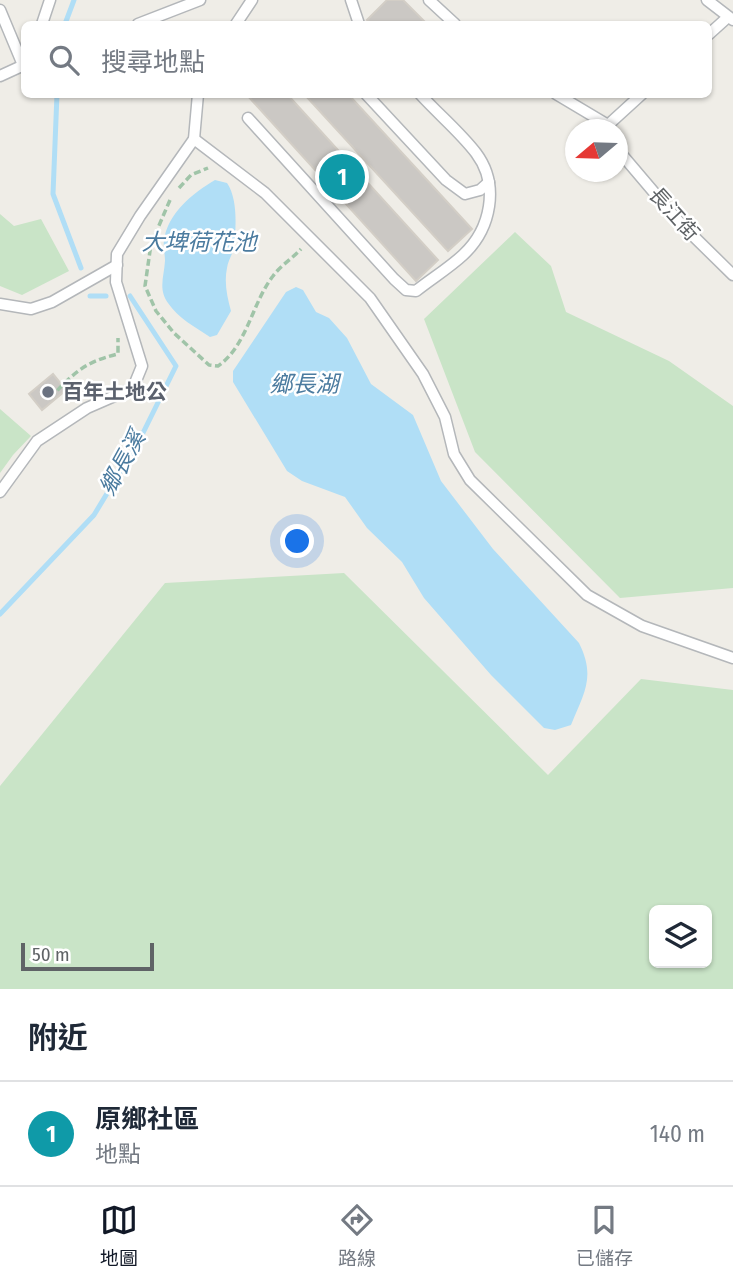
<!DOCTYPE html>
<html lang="zh-TW">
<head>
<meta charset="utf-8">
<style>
	body { margin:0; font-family:"Fira Sans Condensed","Noto Sans TC",sans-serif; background:#f2f2f3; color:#1f2937 }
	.controls { position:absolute; right:21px; bottom:21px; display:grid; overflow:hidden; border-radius:10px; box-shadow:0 2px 5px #0004 }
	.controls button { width:63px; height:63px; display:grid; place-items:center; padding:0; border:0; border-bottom:2px solid #e0e1e3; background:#fff; color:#1f2937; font:35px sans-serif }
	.compass { position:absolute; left:565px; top:119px; width:63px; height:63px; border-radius:50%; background:#fff; box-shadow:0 2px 5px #0004; rotate:251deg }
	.scale { position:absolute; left:21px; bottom:18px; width:133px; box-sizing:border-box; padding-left:7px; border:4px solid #5f6366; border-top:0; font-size:19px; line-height:24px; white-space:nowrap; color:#5f6366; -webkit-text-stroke:5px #fff; paint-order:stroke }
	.you { position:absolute; left:298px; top:542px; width:24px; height:24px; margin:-18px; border:5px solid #fff; border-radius:50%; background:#1a73e8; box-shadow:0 0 0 10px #1a73e833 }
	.badge { display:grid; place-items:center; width:46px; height:46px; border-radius:50%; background:#111827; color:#fff; font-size:23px; font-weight:700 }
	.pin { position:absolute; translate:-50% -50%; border:4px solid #fff; box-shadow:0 2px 7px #0006 }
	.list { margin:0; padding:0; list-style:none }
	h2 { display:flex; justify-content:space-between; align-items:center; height:91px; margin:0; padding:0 28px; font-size:30px }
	h2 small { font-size:23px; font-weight:400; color:#747a83 }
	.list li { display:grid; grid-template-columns:46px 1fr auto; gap:21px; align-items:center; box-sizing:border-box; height:105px; padding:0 28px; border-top:2px solid #e0e1e3 }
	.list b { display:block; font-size:26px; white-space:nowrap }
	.list p { margin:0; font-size:23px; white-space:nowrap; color:#747a83 }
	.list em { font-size:23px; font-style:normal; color:#747a83 }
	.icon { flex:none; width:38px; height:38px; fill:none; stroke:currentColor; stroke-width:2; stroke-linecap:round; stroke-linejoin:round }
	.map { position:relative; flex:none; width:733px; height:989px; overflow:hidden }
	.search { position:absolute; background:#fff; box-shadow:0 2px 5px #0004; left:21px; right:21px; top:21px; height:77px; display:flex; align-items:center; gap:18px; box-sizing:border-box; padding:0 24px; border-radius:10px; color:#747a83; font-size:26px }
	.sheet { height:196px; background:#fff }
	nav { display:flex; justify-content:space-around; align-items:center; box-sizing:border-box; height:98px; border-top:2px solid #e0e1e3; background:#fff; font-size:19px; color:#747a83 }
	nav a { display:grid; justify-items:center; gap:4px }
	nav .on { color:#111827 }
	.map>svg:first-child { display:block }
</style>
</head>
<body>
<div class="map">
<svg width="733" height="989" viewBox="0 0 733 989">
	<rect width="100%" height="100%" fill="#efede7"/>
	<g fill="#c9e4c7" fill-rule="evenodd">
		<polygon points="0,214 14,226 41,219 69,271 22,295 0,286"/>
		<polygon points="515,232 551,266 566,312 669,361 733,406 733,588 620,598 475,452 424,319"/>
		<polygon points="0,409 31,436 13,455 0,473"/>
		<path d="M344,573L548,775L641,679L733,690V989H0V786L165,583ZM707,910V963H654V910Z"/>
	</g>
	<g fill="#b0def6">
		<path d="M215,180L227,183C238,199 236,228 234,247C233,254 228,260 227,268C224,282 227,297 231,311L217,335L210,337C195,327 178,318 168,303C158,289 164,277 165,261C165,254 163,247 164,240C168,213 193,193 215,180Z"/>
		<path d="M296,287L303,290L316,312L329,318L347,338L371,384L413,415L441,481L493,549L579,643C596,677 584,693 571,725L555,730L544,728L491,675L424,598L402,562L367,528L345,497L302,481L287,471L233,382V371L286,292Z"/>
	</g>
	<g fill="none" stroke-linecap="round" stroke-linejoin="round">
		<g stroke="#b0def6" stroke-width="5">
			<polyline points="65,24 74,0"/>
			<polyline points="57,94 53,194 81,268"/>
			<polyline points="90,296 106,296"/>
			<polyline points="0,614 94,515 140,439 176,366 130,296"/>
		</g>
	</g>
	<g fill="#cbc8c4" stroke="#d3cec6" stroke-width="2">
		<polygon points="387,0 403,0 427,24 372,24 367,20"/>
		<polygon points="246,94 287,94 438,260 416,281"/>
		<polygon points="304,94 348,94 472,229 448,251"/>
		<polygon points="53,374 66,390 42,410 29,394"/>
	</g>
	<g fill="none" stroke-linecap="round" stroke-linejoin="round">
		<g stroke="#b4b7ba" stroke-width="13">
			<g id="lane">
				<polyline points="351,0 359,24"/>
				<polyline points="429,0 455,24"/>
				<polyline points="707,0 733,20"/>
				<polyline points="0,10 23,65"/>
				<polyline points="42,24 50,0"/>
				<polyline points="138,24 200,0"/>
				<polyline points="236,24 252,0"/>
				<polyline points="708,35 728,17"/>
				<polyline points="0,76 24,65"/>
				<polyline points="366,94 446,180 465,194 480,190 489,182"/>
				<polyline points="556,94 608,125 608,130"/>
				<path d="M248,118L394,279L406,290L416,291C431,279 449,268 463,255C491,229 500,185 476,153C460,132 438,114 420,94"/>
				<polyline points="608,125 642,94"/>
				<polyline points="194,139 265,193 370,298 423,374 445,417 454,454 470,480 587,595 642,626 733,658"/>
				<polyline points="618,150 680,223 733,275"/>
				<polyline points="0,304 31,309 52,302 117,265"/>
				<polyline points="0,492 37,441 87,408 133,388 142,366 116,282 117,254 140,216 194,139 198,94"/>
			</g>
		</g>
		<g stroke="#a0c4a8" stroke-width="3.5" stroke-dasharray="7 3.5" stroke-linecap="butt">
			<polyline points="179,188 191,175 208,168"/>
			<path d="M170,200L151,244L145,286L156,311L174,333L209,365L218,366C247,346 252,303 273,276C280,266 293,258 301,249"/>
			<path d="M50,398C74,373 84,362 118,354V338"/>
		</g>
		<use href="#lane" stroke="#fff" stroke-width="10"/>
	</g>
	<circle fill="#6b7280" stroke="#fff" stroke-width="2.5" cx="48" cy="392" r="7"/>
	<g text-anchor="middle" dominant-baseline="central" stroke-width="5" stroke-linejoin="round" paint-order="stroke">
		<g font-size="21" fill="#5f6366" stroke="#fff">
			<text transform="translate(674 214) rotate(48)">長江街</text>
		</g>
		<g font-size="21" font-weight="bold" fill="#5b616d" stroke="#fff" text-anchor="start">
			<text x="62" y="392">百年土地公</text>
		</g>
		<g font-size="23" font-style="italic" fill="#4b7b9f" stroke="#fff">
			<text x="199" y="242">大埤荷花池</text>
			<text x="304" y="384">鄉長湖</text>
			<text transform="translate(122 463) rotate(-61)">鄉長溪</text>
		</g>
	</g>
</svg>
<div class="controls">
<button><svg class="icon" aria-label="layers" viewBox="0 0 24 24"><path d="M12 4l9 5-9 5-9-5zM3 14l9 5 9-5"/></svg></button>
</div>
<svg class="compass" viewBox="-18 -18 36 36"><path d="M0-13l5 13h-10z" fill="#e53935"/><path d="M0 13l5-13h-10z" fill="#747a83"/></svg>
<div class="scale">50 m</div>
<div class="you"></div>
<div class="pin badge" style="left:342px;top:177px;background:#0f9aa8">1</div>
<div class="search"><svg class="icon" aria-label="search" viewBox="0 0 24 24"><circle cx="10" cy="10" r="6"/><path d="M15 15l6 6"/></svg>搜尋地點</div>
</div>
<section class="sheet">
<h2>附近<small></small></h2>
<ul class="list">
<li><span class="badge" style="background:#0f9aa8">1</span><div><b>原鄉社區</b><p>地點</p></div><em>140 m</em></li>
</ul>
</section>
<nav>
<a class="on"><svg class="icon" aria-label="map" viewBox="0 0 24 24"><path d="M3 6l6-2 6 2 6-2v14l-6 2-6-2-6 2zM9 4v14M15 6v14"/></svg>地圖</a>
<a><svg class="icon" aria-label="directions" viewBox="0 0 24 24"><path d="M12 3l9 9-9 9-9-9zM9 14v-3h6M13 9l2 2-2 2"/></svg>路線</a>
<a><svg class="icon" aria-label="saved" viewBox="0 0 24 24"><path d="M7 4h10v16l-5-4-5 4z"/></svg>已儲存</a>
</nav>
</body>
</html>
